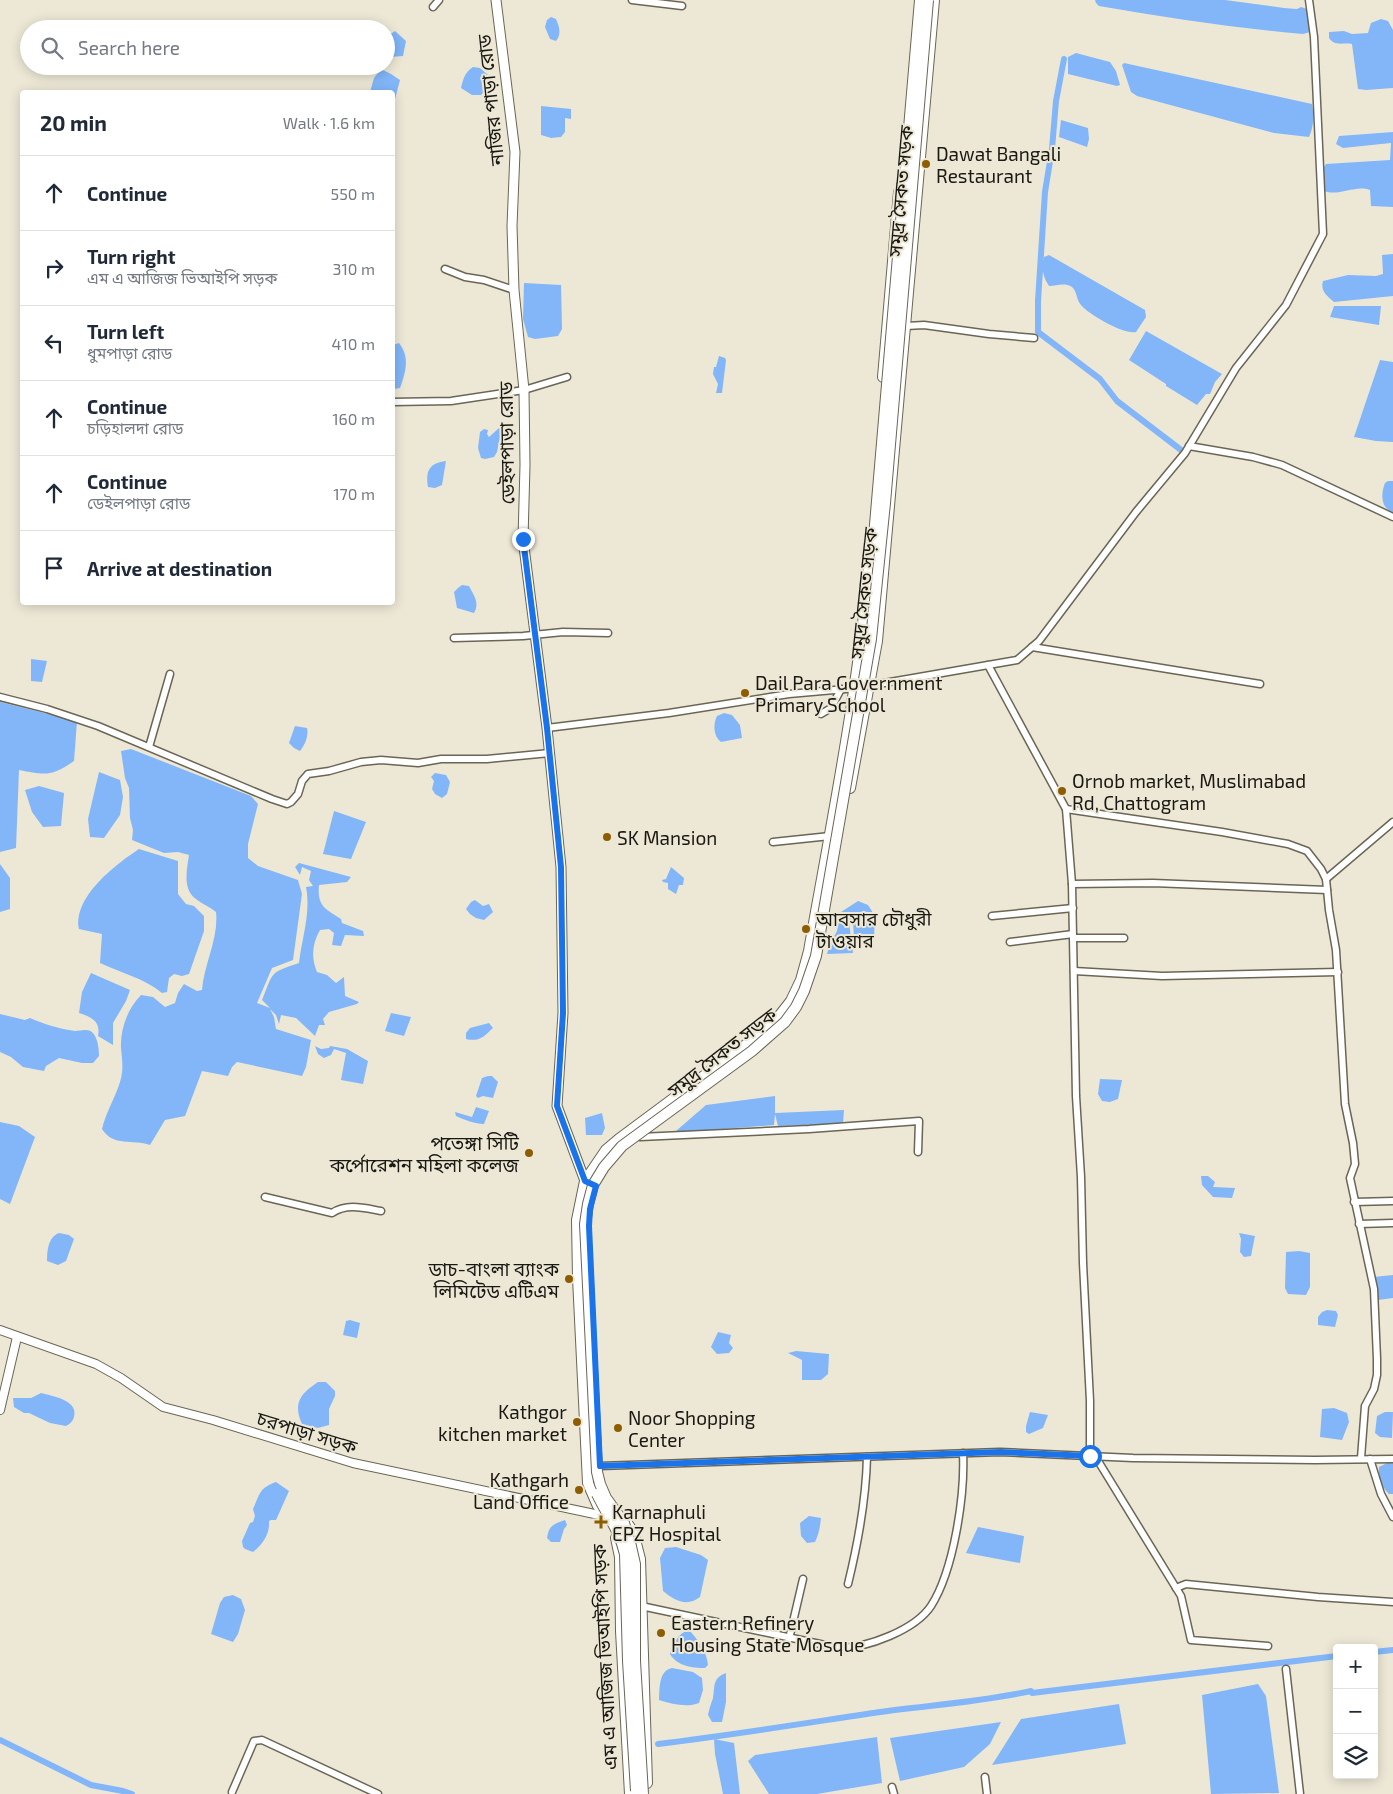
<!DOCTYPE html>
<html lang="en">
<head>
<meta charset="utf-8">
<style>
	body { margin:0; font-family:"Exo 2","Noto Sans Bengali",sans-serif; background:#f6f6f7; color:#1f2937 }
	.controls { position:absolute; right:15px; bottom:15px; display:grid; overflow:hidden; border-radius:5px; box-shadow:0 2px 12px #0003 }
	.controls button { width:45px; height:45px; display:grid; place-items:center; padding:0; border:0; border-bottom:1px solid #e0e1e3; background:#fff; color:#1f2937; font:25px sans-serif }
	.stop { position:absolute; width:15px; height:15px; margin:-11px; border:4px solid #1a73e8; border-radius:50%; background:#fff }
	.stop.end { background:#1a73e8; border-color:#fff; box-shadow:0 1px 5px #0008 }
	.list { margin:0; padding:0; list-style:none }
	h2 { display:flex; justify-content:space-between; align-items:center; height:65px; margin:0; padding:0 20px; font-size:21px }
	h2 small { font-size:16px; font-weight:400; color:#747a83 }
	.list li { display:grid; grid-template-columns:32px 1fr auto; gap:15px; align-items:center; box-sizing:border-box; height:75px; padding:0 20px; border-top:1px solid #e0e1e3 }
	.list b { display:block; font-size:19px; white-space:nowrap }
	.list p { margin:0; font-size:16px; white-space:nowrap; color:#747a83 }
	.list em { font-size:16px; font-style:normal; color:#747a83 }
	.icon { flex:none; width:28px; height:28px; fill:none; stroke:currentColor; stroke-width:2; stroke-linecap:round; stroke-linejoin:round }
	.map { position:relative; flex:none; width:1393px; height:1794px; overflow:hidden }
	.search { position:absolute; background:#fff; box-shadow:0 2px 12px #0003; left:20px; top:20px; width:375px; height:55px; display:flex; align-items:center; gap:12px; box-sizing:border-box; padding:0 18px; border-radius:28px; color:#747a83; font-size:19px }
	.panel { position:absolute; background:#fff; box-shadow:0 2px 12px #0003; left:20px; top:90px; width:375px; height:515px; border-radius:5px }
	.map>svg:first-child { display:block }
</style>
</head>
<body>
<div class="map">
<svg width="1393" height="1794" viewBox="0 0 1393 1794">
	<rect width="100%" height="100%" fill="#ede8d6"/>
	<g fill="#82b6f8">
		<path d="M1095,0H1225L1284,8L1297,9L1301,7L1307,9L1310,32L1303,34C1235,28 1167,18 1099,6L1096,3Z"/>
		<path d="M551,17L556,19C559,26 562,34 556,41L550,39L545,27L547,20Z"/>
		<path d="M1381,19L1388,21L1393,30V88L1366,90L1358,89L1352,44C1342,42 1336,47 1329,38V32L1344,31L1352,34L1368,33L1371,23Z"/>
		<polygon points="395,31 406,41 403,56 390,57 386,54 386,37"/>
		<polygon points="1076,53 1110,62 1116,71 1120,85 1117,86 1068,74 1068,57"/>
		<path d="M1124,63L1312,104C1314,116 1314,126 1309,137L1274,133L1137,96L1131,92L1122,65Z"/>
		<path d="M473,67L480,68L488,75L484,92L481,95H472L461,88C463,79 465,72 473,67Z"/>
		<polygon points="381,69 391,74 400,80 394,103 393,103 392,92 370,92 374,78"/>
		<polygon points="541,106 571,109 571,119 565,118 565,132 561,137 551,138 541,135"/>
		<polygon points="1061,120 1088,128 1089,139 1087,147 1059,137"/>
		<path d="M1393,132V207L1371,206L1370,190C1355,184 1337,198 1322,190L1323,169L1326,164L1390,160L1391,143L1343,148L1336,144L1339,136Z"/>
		<path d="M1393,254V296L1334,302C1327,296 1320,291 1323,281L1348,275L1376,276L1383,274L1382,255Z"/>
		<path d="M1049,255L1145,310L1146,317L1136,332C1124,335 1088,314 1081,305C1076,299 1077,291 1072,287C1064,282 1057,286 1049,286C1043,277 1041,268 1044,257Z"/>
		<polygon points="524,283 561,285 562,329 558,336 535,339 528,337 523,319"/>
		<polygon points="1334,306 1381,306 1379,325 1330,317"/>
		<polygon points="1146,331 1222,374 1215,382 1210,394 1206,394 1197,405 1166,386 1166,384 1129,360"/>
		<path d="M399,343C410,357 406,371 400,388L393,389V345Z"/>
		<polygon points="719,356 725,358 726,360 722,393 716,393 718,384 713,374 714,367 716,367"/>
		<polygon points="1380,360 1393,362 1393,442 1376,441 1354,437"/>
		<polygon points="499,428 502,428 503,435 500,437 497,452 494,457 485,459 481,458 478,448 480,432 484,429 488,430 487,434 489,437"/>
		<path d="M446,461L442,485L435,488L428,487C425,470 430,463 446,461Z"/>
		<path d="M1388,481H1393V512C1380,508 1381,493 1385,483Z"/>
		<path d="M462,585L469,586C474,596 480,603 474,613L457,608L454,592L458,588Z"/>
		<polygon points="31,659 47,661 42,682 31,681"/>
		<path d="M0,702L77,721L74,761C51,777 45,775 19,770L16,848L0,852Z"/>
		<path d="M724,713L732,715L740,725L742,738L721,742C713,736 713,724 717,716Z"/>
		<path d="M295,726L307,728C309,735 305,745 300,751L294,748L289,743Z"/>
		<path d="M131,749L251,796L258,804L248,844V858L258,866L298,880L302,894L293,960L272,968L257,1003L270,1008L262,1000C274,971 269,973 299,963C302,937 311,914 306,887L313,886L309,880L311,871L302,867L300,875L295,867L299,863L351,877L347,882L319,885C317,906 325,909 341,919L342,923L363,931L364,936L345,935L341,946L332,945L334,933L329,929L320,930C312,944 311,958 317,972L327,975L336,983L344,977L345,996L359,1002L357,1004L329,1012L323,1019L325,1025H319L315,1036L296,1018L281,1015L279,1024L276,1015L270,1009L274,1017L276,1029L311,1040L306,1067L302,1076L237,1062L232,1067L228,1076L202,1071L185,1116L165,1120L150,1145C133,1139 113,1147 102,1129C106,1112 115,1098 120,1082C124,1069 122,1060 121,1048C120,1029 128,1008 141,995L153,997L165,1007L175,1003L178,993L184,984L197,991L202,990C204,964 219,938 216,912C210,907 202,904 196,899C182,889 187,869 189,855L178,852L164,853L132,840L133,830L130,818L129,788L125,778L121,751Z"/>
		<polygon points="99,772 120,780 123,797 120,815 104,838 90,837 88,819"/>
		<polygon points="435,773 446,775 450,782 447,794 442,798 435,794 432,789 434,781 431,777"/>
		<polygon points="39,786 64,793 61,826 43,827 32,812 25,790"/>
		<polygon points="334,811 366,822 351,859 323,854"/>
		<path d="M139,849L178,861V894L186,904L194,906L204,916V931L189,974L182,976L174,974L169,978L167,992L162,993C144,978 121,973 100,963L102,934L79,929C73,897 115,865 139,849Z"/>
		<polygon points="0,864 10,878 10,909 0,912"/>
		<polygon points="671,867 684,878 683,885 679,885 676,894 668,889 668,883 663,882 662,880 666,879"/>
		<polygon points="475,900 483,906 489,904 493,912 484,920 476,918 470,914 466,909 471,902"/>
		<polygon points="858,901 868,905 875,916 874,937 854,937 853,922 849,922 853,953 827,954 830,944 837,931 841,912"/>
		<path d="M91,973L130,990L126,1001L113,1023V1045L98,1036C101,1021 91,1017 79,1013L82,992Z"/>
		<polygon points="391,1013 411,1017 404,1036 385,1031"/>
		<path d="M0,1014L25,1020L30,1018C44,1024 59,1029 75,1031C81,1031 88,1028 93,1033C98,1039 99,1049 99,1056L93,1063H82L59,1058L46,1066L44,1071L23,1067L11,1057L0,1052Z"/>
		<path d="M489,1023L493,1028C483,1037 480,1042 466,1039V1033L470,1028Z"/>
		<polygon points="315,1046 321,1049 329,1048 330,1046 347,1049 368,1061 363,1084 341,1080 346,1053 334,1049 331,1055 324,1058 318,1054"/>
		<polygon points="488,1076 492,1076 498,1082 493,1098 483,1096 478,1098 476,1096 482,1078"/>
		<polygon points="1100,1079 1122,1080 1118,1099 1110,1102 1102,1101 1098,1094"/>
		<polygon points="775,1096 775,1113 844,1110 843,1124 778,1126 775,1114 774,1125 685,1132 676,1131 706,1105"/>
		<path d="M476,1107L489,1111L484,1124C475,1124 465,1120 456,1116L455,1112L472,1117Z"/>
		<polygon points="602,1113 605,1128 602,1135 586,1135 585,1118"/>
		<polygon points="0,1122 19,1126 35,1137 10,1204 0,1199"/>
		<polygon points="1201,1176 1208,1176 1215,1182 1213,1187 1235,1188 1232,1198 1213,1197 1202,1185"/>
		<path d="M59,1233L69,1235L74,1239L66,1261L58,1265L47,1261C47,1251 48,1237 59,1233Z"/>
		<polygon points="1239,1233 1255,1236 1251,1256 1244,1257 1240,1252 1241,1239"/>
		<polygon points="1299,1251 1310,1253 1310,1287 1306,1295 1288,1294 1285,1288 1286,1252"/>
		<polygon points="1393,1275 1393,1298 1378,1300 1373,1277"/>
		<polygon points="1327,1310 1336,1311 1338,1315 1335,1327 1318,1325 1318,1317 1322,1312"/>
		<polygon points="350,1320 360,1323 357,1338 343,1335 346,1321"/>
		<polygon points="718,1332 731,1335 729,1343 733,1348 729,1353 717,1354 711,1347"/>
		<polygon points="796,1351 829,1354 828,1374 821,1380 802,1380 802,1360 788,1353"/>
		<path d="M318,1382H326L335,1391V1396L329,1409V1425L318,1428L302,1424C293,1403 300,1394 318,1382Z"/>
		<path d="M41,1393C52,1396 79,1400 74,1417C73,1421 70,1424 66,1426L50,1423L29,1413H24L14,1407L13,1398H31Z"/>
		<polygon points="1334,1408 1347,1413 1349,1422 1342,1440 1320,1437 1322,1409"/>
		<polygon points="1030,1412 1048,1415 1043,1428 1029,1434 1026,1432 1026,1426"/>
		<polygon points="1385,1412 1393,1412 1392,1438 1380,1437 1375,1433 1377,1416"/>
		<path d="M1387,1463H1393V1494H1389C1381,1486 1378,1479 1379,1467Z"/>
		<path d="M276,1482L289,1491L276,1520H271L269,1521C270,1534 263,1544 253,1552L245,1549L243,1547L242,1541L250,1523L253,1522L255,1516L253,1509C260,1494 259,1488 276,1482Z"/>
		<path d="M809,1516L821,1518C820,1527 819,1534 815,1542L807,1543L801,1536L800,1523Z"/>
		<path d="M565,1520L567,1525L564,1529L560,1542H551L547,1538C549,1525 554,1524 565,1520Z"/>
		<polygon points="978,1527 1024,1536 1020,1563 966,1553"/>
		<path d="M676,1547L701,1555L708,1560L700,1597C687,1607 675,1601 663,1591L660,1558L665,1548Z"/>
		<polygon points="233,1595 241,1599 245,1610 238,1634 233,1642 211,1634 220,1603 224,1597"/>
		<path d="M689,1630C698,1640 707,1652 708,1665L705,1668C692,1668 677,1666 670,1654C673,1644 678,1633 689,1630Z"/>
		<path d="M672,1668L693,1672L702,1678L703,1690L699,1703C687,1708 672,1704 659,1700C660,1689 658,1671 672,1668Z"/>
		<path d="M726,1673V1702L722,1722H712L708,1715C709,1709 711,1704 713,1698C715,1687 712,1678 726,1673Z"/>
		<polygon points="1258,1684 1266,1696 1279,1793 1211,1794 1202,1695"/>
		<polygon points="1119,1704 1126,1744 992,1765 1021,1719"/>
		<polygon points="1001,1722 990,1744 964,1767 900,1781 890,1738"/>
		<polygon points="877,1737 882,1783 817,1794 769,1794 748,1761 755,1755"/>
		<polygon points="714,1739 734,1743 740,1794 723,1794 715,1754"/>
	</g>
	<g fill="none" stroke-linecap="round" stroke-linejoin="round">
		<g stroke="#82b6f8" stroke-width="6">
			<polyline points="1064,59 1056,101 1052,149 1045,192 1038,301 1038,332 1100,379 1117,401 1185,453"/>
			<polyline points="1374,1652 1393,1650"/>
			<polyline points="0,1740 91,1785 123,1791 132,1794"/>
			<path d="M658,1744C732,1735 806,1723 880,1712C931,1705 981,1702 1031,1691L1032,1693L1337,1656"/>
		</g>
		<g stroke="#6a6555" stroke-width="9">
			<g id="minor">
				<polyline points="632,0 682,6"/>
				<polyline points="433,7 439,0"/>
				<polyline points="445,269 465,277 484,280 514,290"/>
				<polyline points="906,326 924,325 989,334 1034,338"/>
				<polyline points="392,402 451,401 524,390 567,377"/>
				<polyline points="1189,446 1253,457 1282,465 1393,517"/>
				<polyline points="454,638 523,636 563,632 608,633"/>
				<polyline points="1032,647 1260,684"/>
				<polyline points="988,665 1066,809 1222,832 1288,844 1307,851 1321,869 1326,879 1329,910 1336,950 1345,1104 1353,1143 1355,1164 1350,1178 1374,1289 1377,1359 1377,1375 1374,1389 1365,1406 1361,1458"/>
				<polyline points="867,686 1017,660 1039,641 1136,512 1185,453 1236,368 1286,305 1323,234 1314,37 1309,0"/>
				<polyline points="0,697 47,709 98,726 272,799 287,804 291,802 298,794 302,781 308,774 329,771 361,762 381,760 418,763 441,759 487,759 550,753"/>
				<polyline points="821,714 831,708 841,689"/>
				<polyline points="547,728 669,713 789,694 857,688"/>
				<polyline points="149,747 170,674"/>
				<polyline points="1066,809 1072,884"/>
				<polyline points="773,842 830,836"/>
				<polyline points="1326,879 1393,822"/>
				<polyline points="992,916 1073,908"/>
				<polyline points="1073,938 1124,938"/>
				<polyline points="1010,942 1073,934"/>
				<polyline points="1074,971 1162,976 1338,972"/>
				<polyline points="640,1137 809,1129 919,1121 918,1152"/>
				<path d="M265,1197L332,1213C347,1203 364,1208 381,1211"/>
				<polyline points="1354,1202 1393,1201"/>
				<polyline points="1359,1224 1393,1223"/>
				<polyline points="1090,1456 1090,1401 1083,1263 1081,1177 1076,1096 1072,884 1153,883 1327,890"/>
				<polyline points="1095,1456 1181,1596 1191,1640 1268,1646"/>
				<polyline points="1370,1459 1381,1494 1393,1517"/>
				<polyline points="600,1466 1000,1452 1133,1458 1315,1460 1393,1459"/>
				<path d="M848,1584C858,1543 866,1500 867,1457"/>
				<polyline points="1176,1588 1186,1584 1318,1597 1393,1602"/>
				<path d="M641,1606L839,1648C867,1648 915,1630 931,1606C954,1570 965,1495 963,1453"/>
				<polyline points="789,1639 803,1579"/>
				<polyline points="1286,1669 1300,1794"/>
				<polyline points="985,1777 987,1794"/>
				<polyline points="892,1787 894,1794"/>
				<polyline points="232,1792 254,1741 262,1740 378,1794"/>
			</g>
		</g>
		<g stroke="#6a6555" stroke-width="10">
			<g id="tertiary">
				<polyline points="0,1330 96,1364 121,1378 163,1407 213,1420 353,1463 604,1516 613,1515"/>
				<polyline points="0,1410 17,1337"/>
			</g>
		</g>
		<g stroke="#6a6555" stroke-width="11">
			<polyline id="secondary" points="496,0 515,152 512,226 514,290 524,390 525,465 523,539 547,728 561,867 563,1013 557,1106 585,1181 589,1183"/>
		</g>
		<g stroke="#6a6555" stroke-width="12">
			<g id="primary">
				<polyline points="883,377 899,192"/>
				<polyline points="850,788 877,641 934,0"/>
				<path d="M598,1506L588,1483L578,1278L577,1220L585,1181L606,1150L619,1139L759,1035L780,1015L791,1001L801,980L809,951C833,815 861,679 871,541"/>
				<polyline points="623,1517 633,1532 640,1559 647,1783"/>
				<polyline points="616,1538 620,1557 621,1631 630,1794"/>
			</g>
		</g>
		<use href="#minor" stroke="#fff" stroke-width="6"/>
		<use href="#tertiary" stroke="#fff" stroke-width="8"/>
		<use href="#secondary" stroke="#fff" stroke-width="9"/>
		<use href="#primary" stroke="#fff" stroke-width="10"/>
		<g stroke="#6a6555" stroke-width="12" stroke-linecap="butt">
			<g id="trunk-bridge">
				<polyline points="873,548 920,0"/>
				<path d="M597,1494C608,1517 619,1529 625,1554L628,1661L636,1791"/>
				<polyline points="643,1794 635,1661 635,1564 630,1542 624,1523 606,1498 600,1484 597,1472 585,1224 588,1204 593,1185 604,1167 622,1146 752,1051 785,1022 796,1007 804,991 816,956 871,639 885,503 928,0"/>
			</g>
		</g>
		<use href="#trunk-bridge" stroke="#fff" stroke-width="10"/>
	</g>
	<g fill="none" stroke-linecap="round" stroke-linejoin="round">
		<polyline stroke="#1a73e8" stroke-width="6" points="523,539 547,728 561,867 563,1013 557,1106 585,1181 596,1186 590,1209 589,1226 600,1466 1000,1452 1090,1456"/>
	</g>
	<g fill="#8c5d03" stroke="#ede8d6" stroke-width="2">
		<circle cx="926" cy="164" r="5"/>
		<circle cx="745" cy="693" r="5"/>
		<circle cx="1062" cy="791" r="5"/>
		<circle cx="607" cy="837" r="5"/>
		<circle cx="806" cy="929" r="5"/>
		<circle cx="529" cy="1153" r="5"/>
		<circle cx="569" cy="1279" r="5"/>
		<circle cx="577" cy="1422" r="5"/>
		<circle cx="618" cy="1428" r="5"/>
		<circle cx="579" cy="1490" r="5"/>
		<path d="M598.5 1514.5h5v5h5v5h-5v5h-5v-5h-5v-5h5z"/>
		<circle cx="661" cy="1633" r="5"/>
	</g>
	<g text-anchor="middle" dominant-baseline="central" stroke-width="4" stroke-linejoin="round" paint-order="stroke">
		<g font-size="19" fill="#1a1812" stroke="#ede8d6">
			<text transform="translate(490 100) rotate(-96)">নাজির পাড়া রোড</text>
			<text transform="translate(900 191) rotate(-85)">সমুদ্র সৈকত সড়ক</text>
			<text transform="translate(506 443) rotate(-91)">ডেইলপাড়া রোড</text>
			<text transform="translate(863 593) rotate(-84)">সমুদ্র সৈকত সড়ক</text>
			<text transform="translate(722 1052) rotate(-38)">সমুদ্র সৈকত সড়ক</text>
			<text transform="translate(307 1432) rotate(17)">চরপাড়া সড়ক</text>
			<text transform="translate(604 1657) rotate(-93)">এম এ আজিজ ভিআইপি সড়ক</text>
		</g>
		<g font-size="19" fill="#1a1812" stroke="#ede8d6" text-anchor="start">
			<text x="936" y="153">Dawat Bangali<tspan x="936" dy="22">Restaurant</tspan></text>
			<text x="755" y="682">Dail Para Government<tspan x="755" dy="22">Primary School</tspan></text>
			<text x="1072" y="780">Ornob market, Muslimabad<tspan x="1072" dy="22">Rd, Chattogram</tspan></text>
			<text x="617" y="837">SK Mansion</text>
			<text x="816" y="918">আবসার চৌধুরী<tspan x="816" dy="22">টাওয়ার</tspan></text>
			<text x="519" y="1142" text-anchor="end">পতেঙ্গা সিটি<tspan x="519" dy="22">কর্পোরেশন মহিলা কলেজ</tspan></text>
			<text x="559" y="1268" text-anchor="end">ডাচ-বাংলা ব্যাংক<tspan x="559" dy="22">লিমিটেড এটিএম</tspan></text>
			<text x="567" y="1411" text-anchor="end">Kathgor<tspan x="567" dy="22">kitchen market</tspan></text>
			<text x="628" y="1417">Noor Shopping<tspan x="628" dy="22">Center</tspan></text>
			<text x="569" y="1479" text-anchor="end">Kathgarh<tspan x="569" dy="22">Land Office</tspan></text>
			<text x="612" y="1511">Karnaphuli<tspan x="612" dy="22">EPZ Hospital</tspan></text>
			<text x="671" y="1622">Eastern Refinery<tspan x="671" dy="22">Housing State Mosque</tspan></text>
		</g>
	</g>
</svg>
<div class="controls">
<button>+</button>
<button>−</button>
<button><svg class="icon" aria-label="layers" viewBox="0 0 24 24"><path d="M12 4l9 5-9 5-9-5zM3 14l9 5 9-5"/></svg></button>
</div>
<div class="stop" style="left:1090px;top:1456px"></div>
<div class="stop end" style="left:523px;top:539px"></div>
<div class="search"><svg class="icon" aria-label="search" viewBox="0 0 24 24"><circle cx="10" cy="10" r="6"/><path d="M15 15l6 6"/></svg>Search here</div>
<section class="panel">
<h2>20 min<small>Walk · 1.6 km</small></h2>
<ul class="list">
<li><svg class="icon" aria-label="ahead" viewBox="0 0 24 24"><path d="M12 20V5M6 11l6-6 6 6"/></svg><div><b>Continue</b></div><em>550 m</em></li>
<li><svg class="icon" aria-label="right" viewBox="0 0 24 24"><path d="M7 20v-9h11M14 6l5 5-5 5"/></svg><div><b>Turn right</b><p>এম এ আজিজ ভিআইপি সড়ক</p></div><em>310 m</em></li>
<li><svg class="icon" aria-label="left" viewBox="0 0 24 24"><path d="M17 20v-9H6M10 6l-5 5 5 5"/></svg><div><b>Turn left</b><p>ধুমপাড়া রোড</p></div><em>410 m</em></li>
<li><svg class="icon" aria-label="ahead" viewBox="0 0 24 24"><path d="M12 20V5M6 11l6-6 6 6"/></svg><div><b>Continue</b><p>চড়িহালদা রোড</p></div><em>160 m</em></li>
<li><svg class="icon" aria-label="ahead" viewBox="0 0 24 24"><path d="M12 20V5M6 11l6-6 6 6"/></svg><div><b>Continue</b><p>ডেইলপাড়া রোড</p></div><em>170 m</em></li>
<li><svg class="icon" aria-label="arrive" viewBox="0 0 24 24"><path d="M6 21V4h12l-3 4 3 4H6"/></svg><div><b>Arrive at destination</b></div></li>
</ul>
</section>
</div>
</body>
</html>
